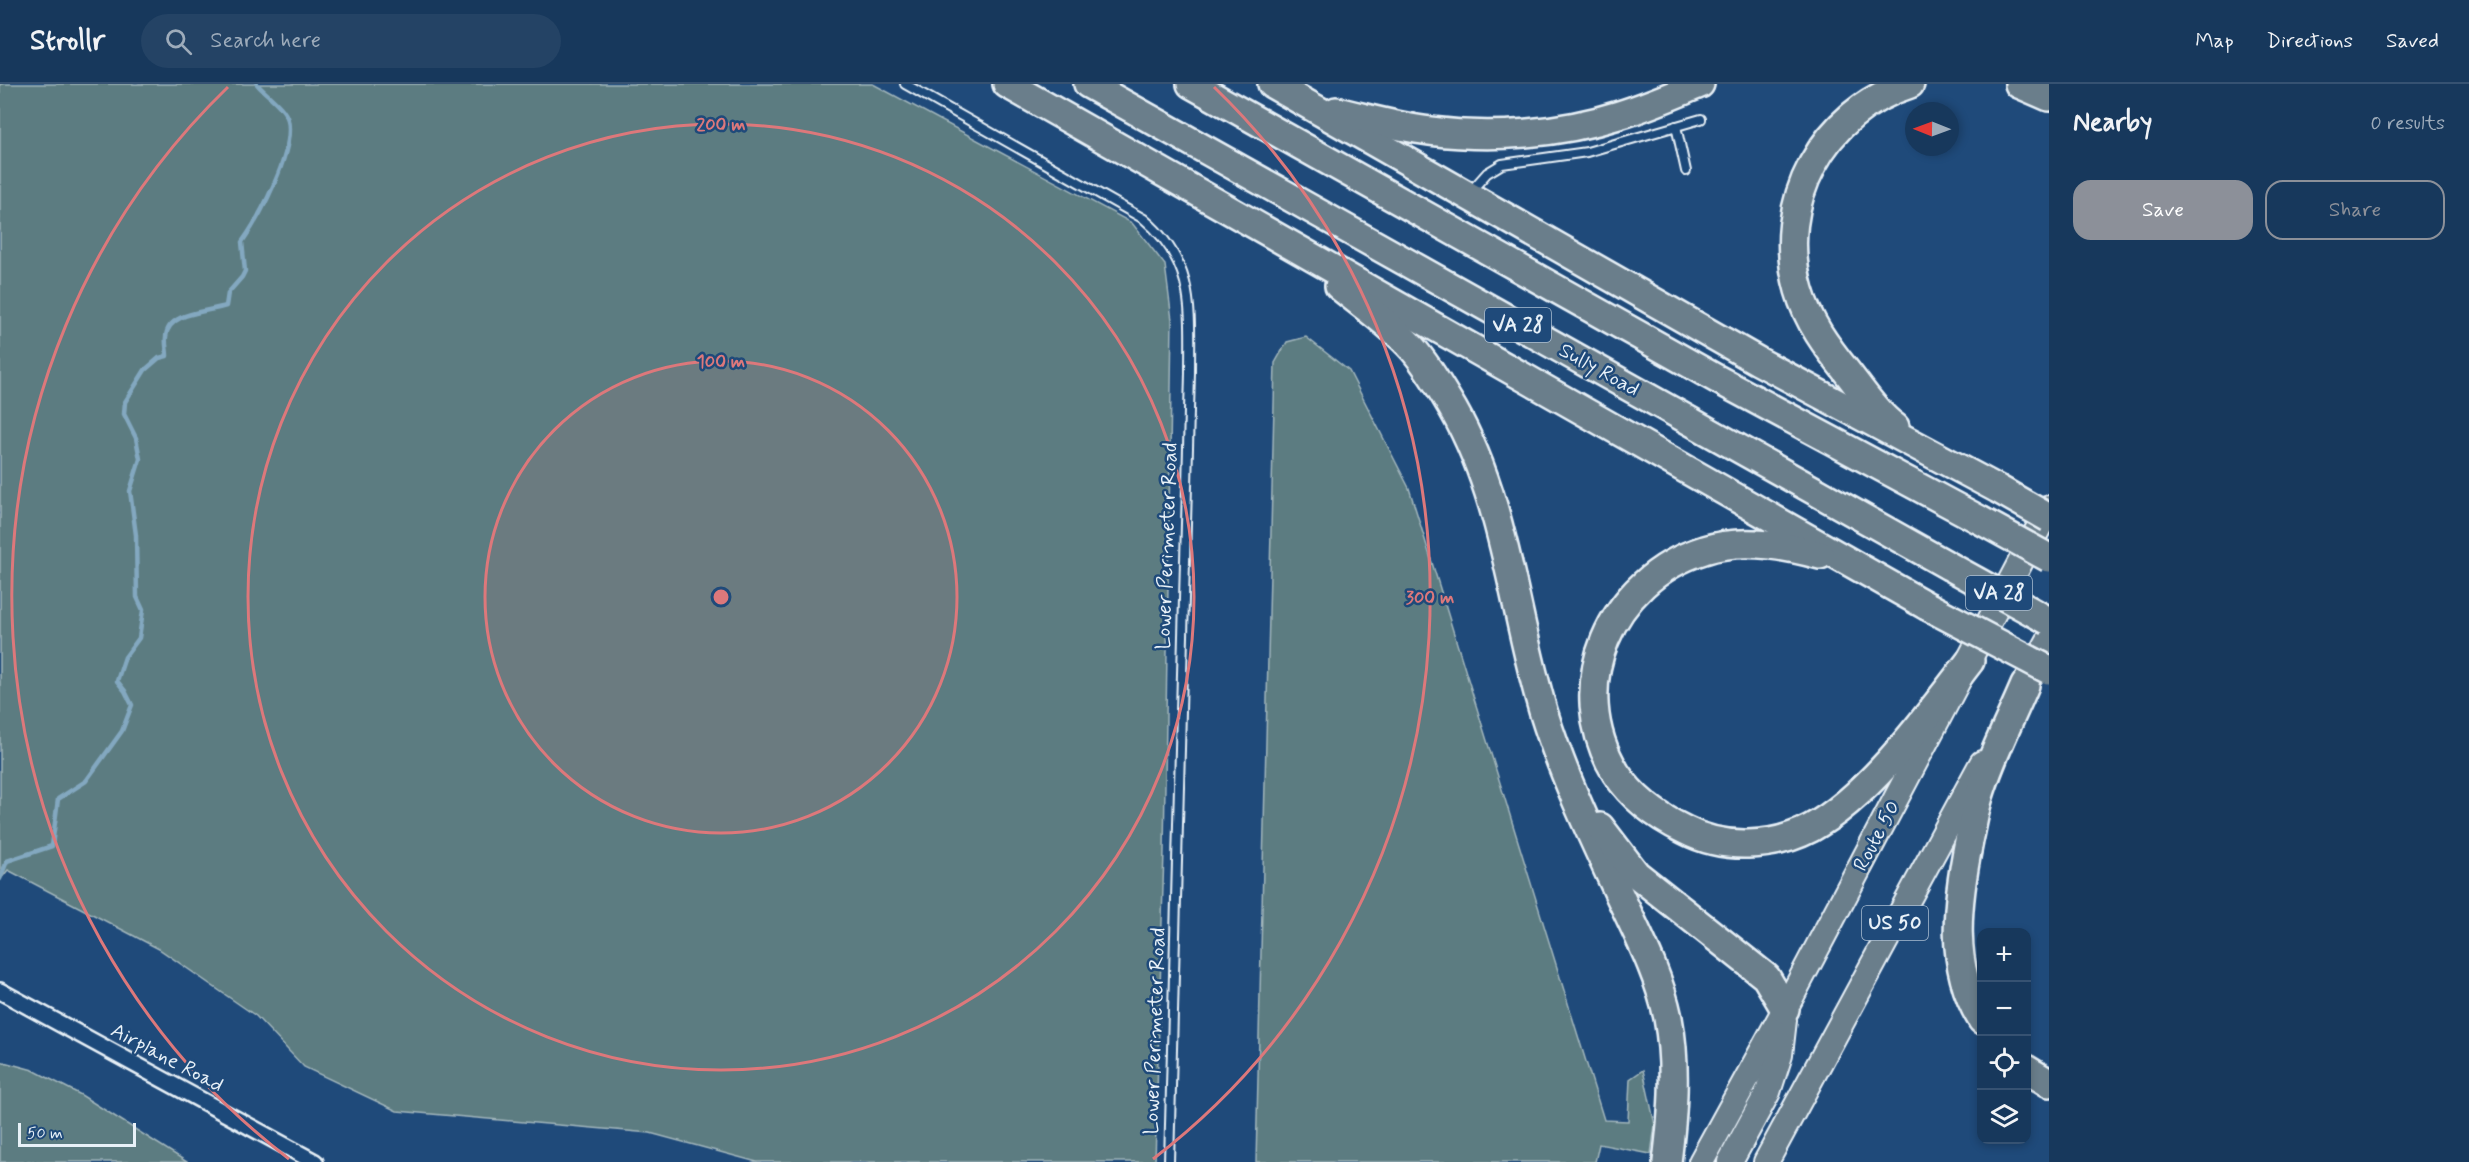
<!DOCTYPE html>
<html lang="en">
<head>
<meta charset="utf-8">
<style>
	body { margin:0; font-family:Mynerve,sans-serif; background:#244365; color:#f1f3f6 }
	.controls { position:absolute; right:18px; bottom:18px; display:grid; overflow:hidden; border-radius:12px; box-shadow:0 3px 9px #0003 }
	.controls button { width:54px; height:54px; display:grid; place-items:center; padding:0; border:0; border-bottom:2px solid #365272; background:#17385c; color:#f1f3f6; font:30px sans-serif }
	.compass { position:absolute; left:1905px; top:18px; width:54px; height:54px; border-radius:50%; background:#17385c; box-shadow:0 3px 9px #0003; rotate:271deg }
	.scale { position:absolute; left:18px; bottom:15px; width:118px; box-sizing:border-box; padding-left:6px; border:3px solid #e8f1f8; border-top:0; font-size:16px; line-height:21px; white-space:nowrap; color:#e8f1f8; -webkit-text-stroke:4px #1f4a7a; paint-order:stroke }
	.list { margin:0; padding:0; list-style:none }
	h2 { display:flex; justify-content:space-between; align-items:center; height:78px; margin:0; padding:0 24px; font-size:26px }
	h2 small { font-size:20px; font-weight:400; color:#9eacbb }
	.actions { display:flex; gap:12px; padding:18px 24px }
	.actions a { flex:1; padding:14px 0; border:2px solid #8c9099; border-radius:18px; text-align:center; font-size:21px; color:#8c9099 }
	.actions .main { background:#8c9099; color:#fff }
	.icon { flex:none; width:33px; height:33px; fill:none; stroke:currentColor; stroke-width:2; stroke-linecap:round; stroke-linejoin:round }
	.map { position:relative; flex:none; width:2049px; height:1078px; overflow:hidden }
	header { display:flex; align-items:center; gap:36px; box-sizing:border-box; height:84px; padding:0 30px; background:#17385c; border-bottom:2px solid #365272 }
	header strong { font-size:28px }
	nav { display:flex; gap:33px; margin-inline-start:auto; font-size:21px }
	.search { width:420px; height:54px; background:#244365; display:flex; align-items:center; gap:15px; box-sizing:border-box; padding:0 21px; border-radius:33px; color:#9eacbb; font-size:22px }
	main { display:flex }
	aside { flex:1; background:#17385c }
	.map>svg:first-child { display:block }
</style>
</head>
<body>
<header>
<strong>Strollr</strong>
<div class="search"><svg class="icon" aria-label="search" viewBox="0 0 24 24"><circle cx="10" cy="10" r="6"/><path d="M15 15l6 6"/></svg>Search here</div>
<nav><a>Map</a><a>Directions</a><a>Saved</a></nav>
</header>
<main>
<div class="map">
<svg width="2049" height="1078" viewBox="0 0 2049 1078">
	<rect width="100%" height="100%" fill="#1f4a7a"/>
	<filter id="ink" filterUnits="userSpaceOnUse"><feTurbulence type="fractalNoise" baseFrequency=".0167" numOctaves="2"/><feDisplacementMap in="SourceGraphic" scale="12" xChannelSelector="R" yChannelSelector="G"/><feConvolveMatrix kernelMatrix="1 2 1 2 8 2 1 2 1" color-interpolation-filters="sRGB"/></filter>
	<g filter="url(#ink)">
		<g fill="#5c7c81" stroke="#a2b6bc" stroke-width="1.5">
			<polygon points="0,0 873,0 1132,139 1165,181 1172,236 1164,767 1155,1078 757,1078 650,1049 397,1027 304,983 256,932 159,865 8,786 0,796"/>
			<polygon points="1306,253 1349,287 1409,404 1604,1036 1628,1037 1630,995 1643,986 1655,1041 1651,1070 1599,1060 1595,1078 1256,1078 1275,279 1287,258"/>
			<polygon points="0,977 33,986 81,1011 187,1078 0,1078"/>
		</g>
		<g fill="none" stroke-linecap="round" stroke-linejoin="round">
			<path stroke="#83a8c0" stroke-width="4.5" d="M0,795L7,777L52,762L58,715L86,697L122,647L132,621L125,607L117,597L125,573L139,554L143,526L137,513L136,451L130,407L140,375L136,354L124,330L125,318L145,286L159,274L167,272C167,266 165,259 166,253C167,228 208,228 226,222L228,209L242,193L245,187L242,158C260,133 295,67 288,36C284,22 266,11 257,0"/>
			<g stroke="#e8f1f8" stroke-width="12">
				<g id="service">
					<path d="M905,0L1144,135C1196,179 1190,227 1190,289L1169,1078"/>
					<polyline points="1676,42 1686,87"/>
					<polyline points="1470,108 1487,89 1502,80 1587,68 1701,35"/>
				</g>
			</g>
			<g stroke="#e8f1f8" stroke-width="20">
				<polyline id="minor" points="0,907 315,1078"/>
			</g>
			<g stroke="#e8f1f8" stroke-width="28">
				<g id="trunk">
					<polyline points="2027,596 2049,556"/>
					<polyline points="1701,1078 1785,925 2049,424"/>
					<polyline points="1730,1078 1768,1008 1780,971 1784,936"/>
					<polyline points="1766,1078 1982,679"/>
				</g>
			</g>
			<g stroke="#e8f1f8" stroke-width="32">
				<g id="motorway">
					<polyline points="1007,0 1927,522"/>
					<polyline points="1088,0 1949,482"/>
					<polyline points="1191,0 1717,295 1980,436"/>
					<polyline points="1272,0 1758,277 1998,405"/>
					<polyline points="2019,0 2049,13"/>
					<path d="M1336,27C1367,34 1398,43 1430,47C1492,55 1559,50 1619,31C1646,23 1673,11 1700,0"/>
					<path d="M1339,202C1363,222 1392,241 1413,265C1428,282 1441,305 1453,325C1506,418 1513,528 1544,630C1563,691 1591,750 1618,808C1637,849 1659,890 1668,934C1677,982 1673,1030 1667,1078"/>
					<path d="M1895,343C1877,330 1861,306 1847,288C1827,263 1808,238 1799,206C1774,119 1823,27 1910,0"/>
					<path d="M1820,471C1784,461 1740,454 1704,466C1610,495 1563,603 1616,689C1633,715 1658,733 1685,746C1723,766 1773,764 1811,744C1870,712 1929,630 1970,577"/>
					<polyline points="1600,743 1636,790 1766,893 1785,925"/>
					<path d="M1982,936C1948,882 1957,817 1969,757C1972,744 1974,730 1978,716C1989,677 2009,639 2025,601"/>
					<polyline points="2026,985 2049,999"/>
				</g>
			</g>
			<use href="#service" stroke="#1f4a7a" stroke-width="8"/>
			<use href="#minor" stroke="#1f4a7a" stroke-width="15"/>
			<use href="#trunk" stroke="#6b7e8b" stroke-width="24"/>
			<use href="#motorway" stroke="#6b7e8b" stroke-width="27"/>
			<g stroke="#e8f1f8" stroke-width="32" stroke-linecap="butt">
				<g id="motorway-bridge">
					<polyline points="1998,405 2049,434"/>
					<polyline points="1980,436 2049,474"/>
					<polyline points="1949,482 2049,537"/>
					<polyline points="1927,522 2049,586"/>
				</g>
			</g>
			<use href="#motorway-bridge" stroke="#6b7e8b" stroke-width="27"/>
		</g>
	</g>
	<circle cx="721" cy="513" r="236" fill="#dd787b" fill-opacity=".12"/>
	<g fill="none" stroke="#dd787b" stroke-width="3">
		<circle cx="721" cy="513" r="236"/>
		<circle cx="721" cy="513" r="473"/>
		<path d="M289 1075A709 709 0 0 1 228 3M1214 3A709 709 0 0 1 1153 1075"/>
	</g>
	<g text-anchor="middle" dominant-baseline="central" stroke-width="5" stroke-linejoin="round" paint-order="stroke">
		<g fill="#1f4a7a" stroke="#acbfd2" stroke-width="1.5">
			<rect x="1485" y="224" width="66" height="34" rx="4.5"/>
			<rect x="1966" y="492" width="66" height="34" rx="4.5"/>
			<rect x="1862" y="822" width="66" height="34" rx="4.5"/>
		</g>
		<g font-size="20" font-weight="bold" fill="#e8f1f8">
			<text x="1518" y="241">VA 28</text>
			<text x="1999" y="509">VA 28</text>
			<text x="1895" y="839">US 50</text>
		</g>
		<g font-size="21" fill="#e8f1f8" stroke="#1f4a7a">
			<text transform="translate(1599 286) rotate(29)">Sully Road</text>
			<text transform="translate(1167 462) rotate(-88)">Lower Perimeter Road</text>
			<text transform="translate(1877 752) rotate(-62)">Route 50</text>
			<text transform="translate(1155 947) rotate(-88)">Lower Perimeter Road</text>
			<text transform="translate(167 974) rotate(28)">Airplane Road</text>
		</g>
	</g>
	<circle cx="721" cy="513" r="9" fill="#dd787b" stroke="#1f4a7a" stroke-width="3"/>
	<g font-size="18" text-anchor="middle" font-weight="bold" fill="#dd787b" stroke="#1f4a7a" stroke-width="5" stroke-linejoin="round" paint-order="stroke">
		<text x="721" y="46">200 m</text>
		<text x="721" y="283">100 m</text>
		<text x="1430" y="519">300 m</text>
	</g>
</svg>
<div class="controls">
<button>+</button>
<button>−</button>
<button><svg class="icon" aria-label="locate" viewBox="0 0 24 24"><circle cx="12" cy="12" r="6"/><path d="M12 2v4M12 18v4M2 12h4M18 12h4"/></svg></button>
<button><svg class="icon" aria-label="layers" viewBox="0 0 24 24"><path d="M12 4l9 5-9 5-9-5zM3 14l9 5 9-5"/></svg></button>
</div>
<svg class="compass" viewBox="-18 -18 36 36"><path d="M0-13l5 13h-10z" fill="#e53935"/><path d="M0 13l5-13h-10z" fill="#9eacbb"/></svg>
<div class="scale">50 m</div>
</div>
<aside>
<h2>Nearby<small>0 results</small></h2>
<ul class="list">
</ul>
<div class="actions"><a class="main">Save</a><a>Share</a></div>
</aside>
</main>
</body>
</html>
